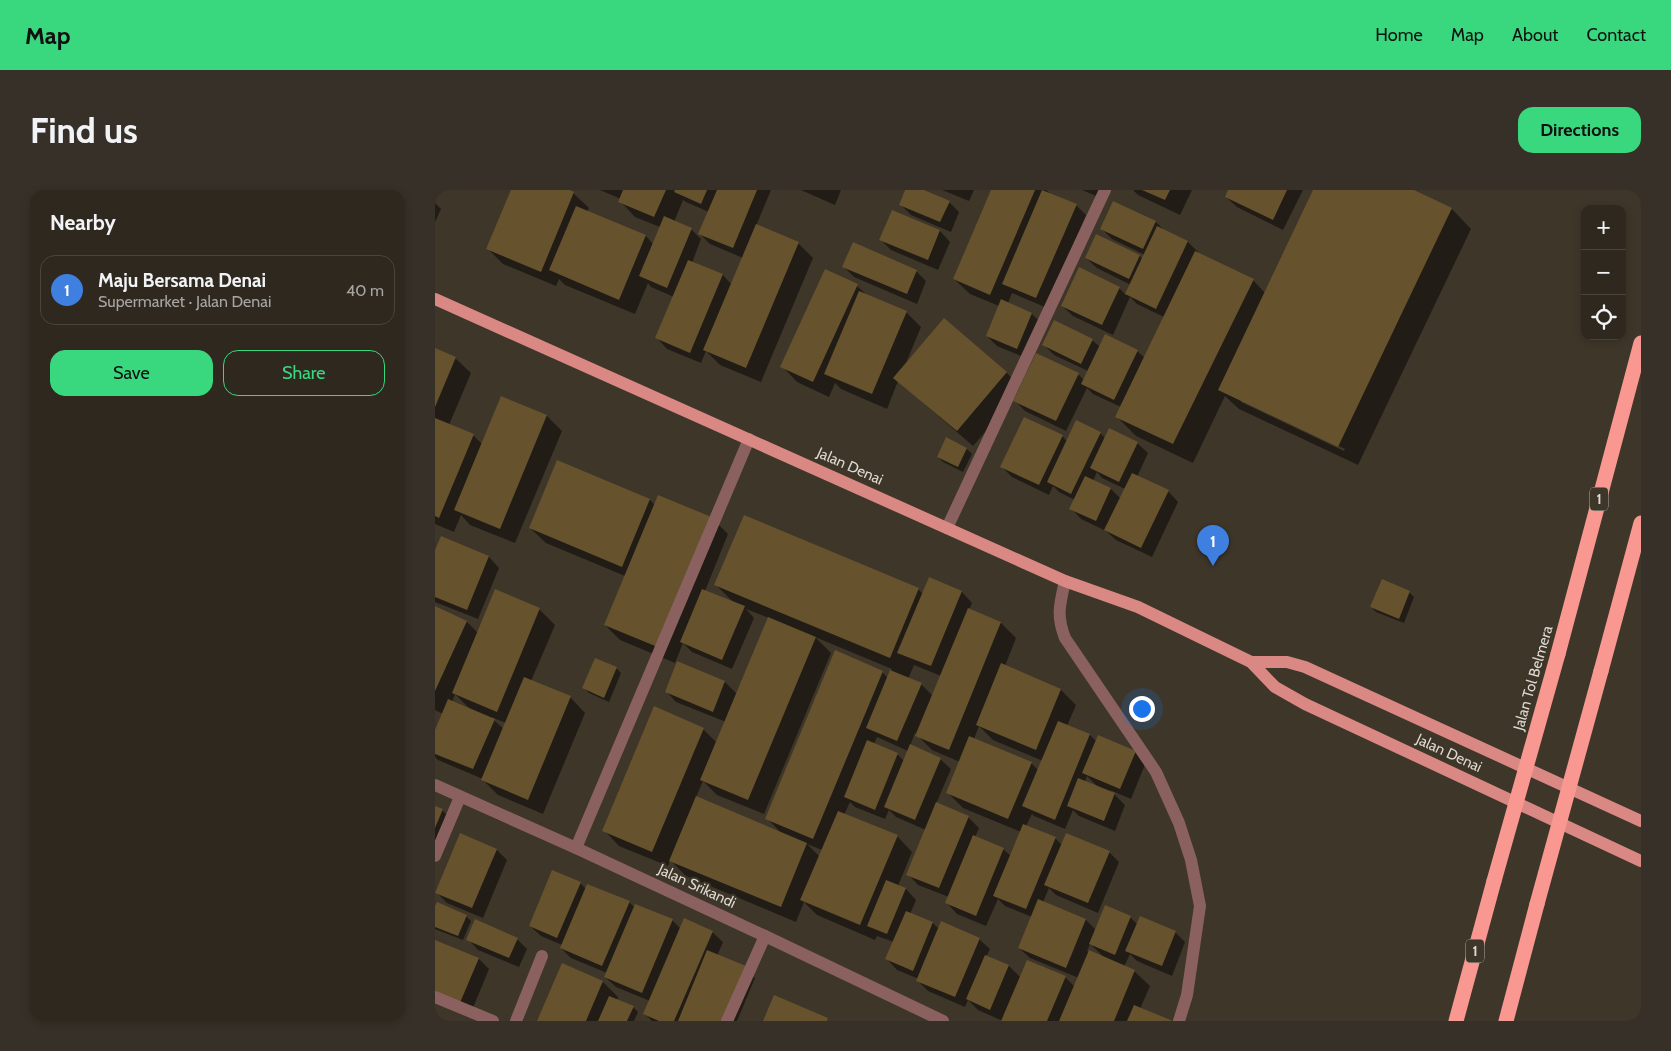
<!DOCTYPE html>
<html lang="en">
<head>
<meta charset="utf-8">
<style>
	body { margin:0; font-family:Cabin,sans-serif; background:#363028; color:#f1f3f6 }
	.controls { position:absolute; right:15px; top:15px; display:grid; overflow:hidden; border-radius:10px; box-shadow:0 2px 8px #0003 }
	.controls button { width:45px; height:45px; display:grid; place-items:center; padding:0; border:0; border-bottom:1px solid #49443d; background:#2e281f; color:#f1f3f6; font:25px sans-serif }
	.you { position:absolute; left:706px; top:518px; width:18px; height:18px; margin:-12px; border:4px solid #fff; border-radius:50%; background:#1a73e8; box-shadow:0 0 0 8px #1a73e833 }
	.badge { display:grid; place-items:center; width:32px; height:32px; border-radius:50%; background:#39d87f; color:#fff; font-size:16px; font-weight:700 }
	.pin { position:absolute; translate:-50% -41px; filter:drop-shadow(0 1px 2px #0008) }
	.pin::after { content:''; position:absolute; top:26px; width:18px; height:15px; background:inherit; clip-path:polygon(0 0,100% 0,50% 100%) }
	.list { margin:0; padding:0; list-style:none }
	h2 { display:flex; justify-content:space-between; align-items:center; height:65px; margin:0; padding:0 20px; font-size:21px }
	h2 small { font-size:16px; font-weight:400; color:#a7a6a4 }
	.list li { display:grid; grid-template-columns:32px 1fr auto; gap:15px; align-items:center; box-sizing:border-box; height:70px; margin:0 10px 10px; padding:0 10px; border:1px solid #49443d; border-radius:15px }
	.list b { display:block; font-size:19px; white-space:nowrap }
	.list p { margin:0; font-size:16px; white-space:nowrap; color:#a7a6a4 }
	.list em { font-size:16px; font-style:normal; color:#a7a6a4 }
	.actions { display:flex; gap:10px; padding:15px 20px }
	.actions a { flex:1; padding:11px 0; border:1px solid #39d87f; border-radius:15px; text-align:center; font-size:18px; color:#39d87f }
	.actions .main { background:#39d87f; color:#111 }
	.icon { flex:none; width:28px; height:28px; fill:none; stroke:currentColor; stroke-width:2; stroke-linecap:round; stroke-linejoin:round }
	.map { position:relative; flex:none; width:1206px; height:831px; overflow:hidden; border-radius:15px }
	header { display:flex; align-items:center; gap:30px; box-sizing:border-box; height:70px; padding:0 25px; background:#39d87f; color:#111 }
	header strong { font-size:24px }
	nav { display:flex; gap:28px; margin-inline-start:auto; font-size:18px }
	.intro { display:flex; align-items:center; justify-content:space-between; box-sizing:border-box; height:120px; padding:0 30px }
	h1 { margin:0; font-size:35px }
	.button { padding:12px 22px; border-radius:15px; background:#39d87f; color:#111; font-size:18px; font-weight:700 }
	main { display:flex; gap:30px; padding:0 30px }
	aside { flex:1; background:#2e281f; border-radius:15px; box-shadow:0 2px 8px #0003 }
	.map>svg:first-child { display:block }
</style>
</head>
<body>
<header>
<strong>Map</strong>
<nav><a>Home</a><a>Map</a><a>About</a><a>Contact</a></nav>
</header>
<div class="intro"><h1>Find us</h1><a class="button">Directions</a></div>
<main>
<aside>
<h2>Nearby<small></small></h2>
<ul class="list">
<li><span class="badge" style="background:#3f7fe0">1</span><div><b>Maju Bersama Denai</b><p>Supermarket · Jalan Denai</p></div><em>40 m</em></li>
</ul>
<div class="actions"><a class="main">Save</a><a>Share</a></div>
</aside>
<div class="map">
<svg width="1206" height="831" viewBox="0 0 1206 831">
	<rect width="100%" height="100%" fill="#3e3629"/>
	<g fill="#0007" fill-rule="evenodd">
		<path d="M77,0H132L138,3L154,18L152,22L211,46L218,54L225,37L200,27L185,11L186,9L165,0H336L321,36L363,53L378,68L326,192L285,175L271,161L266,173L232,159L222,148L239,107L216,97L213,93L200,124L130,95L124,89L121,96L68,74L53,59ZM248,10L251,12L274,22L265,44L275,54L308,68L297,95L288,85L257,73L266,49L256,39L239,32Z"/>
		<polygon points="366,0 406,0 400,15"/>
		<polygon points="472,0 485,0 514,12 524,22 516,42 476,25 465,14"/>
		<polygon points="507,0 539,0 534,11"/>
		<polygon points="557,0 611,0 616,4 641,15 651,25 612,118 577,103 573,113 597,124 607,134 593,169 562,156 552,146 564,116 535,104 519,89"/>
		<polygon points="647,0 675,0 671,10"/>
		<polygon points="698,0 757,0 745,25 703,5"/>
		<polygon points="794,0 868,0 848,40 802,17 791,7"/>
		<path d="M879,0H976L1017,19L1036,39L923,275L804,219L790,206L758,273L701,246L681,226L686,217L658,204L652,198L631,241L590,221L578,209L538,256L463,191L452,219L406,199L400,193L394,207L362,192L347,176L391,81L422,96L433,106L471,122L486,137L471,173L509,130L572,183L586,197L643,184L649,190L653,181L619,165L609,155L657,150L665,157L702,161L710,168L729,127L702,114L695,107L678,145L638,126L627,116L684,98L691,105L696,95L662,78L651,68L662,46L705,66L708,70L710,65L677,49L667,39L679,12L721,32L731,42L753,52L763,62V64L818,90L830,103ZM806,209L910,259L909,261L806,212Z"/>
		<polygon points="0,13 6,19 0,32"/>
		<polygon points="457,21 505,41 515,52 503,80 456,60 445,49"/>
		<polygon points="409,77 481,81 491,91 482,114 419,87"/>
		<polygon points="0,159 20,168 36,183 14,235 38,245 47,254 67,207 112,226 127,241 80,353 35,335 26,325 19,342 0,334"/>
		<path d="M665,243L670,248L702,253L713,263L702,287L733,301L743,312L717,367L681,350L671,341L646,329L636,318L640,310L624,302L618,296L614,305L577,287L567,277L627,246L633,252ZM662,282L667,288L690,299L686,309L676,299L658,291Z"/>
		<polygon points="532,259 537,264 528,282 508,272 503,267"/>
		<path d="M123,272L215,310L220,315L278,329L293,344L270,401L299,413L281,395L483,399L488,404L494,389L527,402L537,413L534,420L566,433L581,448L570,476L626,500L641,515L632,536L655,545L662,552L701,562L711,572L696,609L675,600L690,615L680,641L644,626L638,620L630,639L599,626L597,624L591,636L620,648L627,655L674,662L684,672L663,723L621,705L614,698L608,712L651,730L661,740L695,727L702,734L740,742L750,752L737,786L702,771L695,764L689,777L699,781L715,796L705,819L735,831H568L543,820L533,810L530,817L493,801L483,791L484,789L462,780L452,769L459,752L442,746L440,750L382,725L369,712L361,732L251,686L235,670L233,676L184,656L169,640L268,539L282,553L291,532L241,512L231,501L243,473L290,492L302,504L334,428L311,419L319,428L297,479L257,462L248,453L240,473L185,450L170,435L190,386L111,353L95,338ZM380,447L457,479L453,488L447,482L332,628L346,643L261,607L268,591L282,605L329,624L396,463ZM479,475L506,486L498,506L486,494L473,489ZM544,536L558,550L608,571L604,581L596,573L539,549ZM480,543L497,560L525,572L512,602L528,618L586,642L576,666L568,659L540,647L544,638L533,627L501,614L516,579L505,569L475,556ZM442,547L473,561L469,571L463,565L439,554ZM652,586L664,598L650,592ZM415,612L420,617L450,629L454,620L461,627L491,640L473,684L483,695L514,707L512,713L522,724L551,736L563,709L570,716L597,727L584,758L595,768L644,788L640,797L630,787L586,788L574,776L551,767L555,759L544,749L504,739L498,733L475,724L481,710L471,699L463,696L477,662L462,646L409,625ZM372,654L387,660L385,667ZM655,754L670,768V769L652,761Z"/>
		<polygon points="6,348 54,367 64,378 43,429 0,412 0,363"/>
		<polygon points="974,402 979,407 969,433 941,422 936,417"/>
		<path d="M0,418L32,432L43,443L104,419L120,435L96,491L135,507L150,523L108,624L63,605L48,590V589L3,570L0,567V543L8,524L0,520ZM20,504L37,521L17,512ZM56,527L71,533L69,539L62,533Z"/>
		<polygon points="181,478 186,483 174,512 154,503 149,498"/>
		<polygon points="0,617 7,620 18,631 0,673"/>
		<polygon points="25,645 62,660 72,670 48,728 12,713 1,702"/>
		<polygon points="145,693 151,699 194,712 200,718 201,715 237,730 246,739 277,742 288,752 282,766 310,777 320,788 302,831 217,831 210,824 215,811 181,797 170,787 172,783 136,768 126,758 127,755 106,746 95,736"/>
		<polygon points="0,720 31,726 36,731 28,750 0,739"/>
		<polygon points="33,749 82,749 92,759 84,777 43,760"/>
		<polygon points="0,751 44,769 54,779 35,825 0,810"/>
		<polygon points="168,792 183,807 182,810 198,817 203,822 199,831 104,831"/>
		<polygon points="0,828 8,831 0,831"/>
	</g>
	<g fill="#66522d">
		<polygon points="76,0 135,0 139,2 106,82 51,59"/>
		<polygon points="188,0 231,0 219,27 183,12"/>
		<polygon points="240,0 272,0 266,14 239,2"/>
		<polygon points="282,0 322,0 298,58 263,44"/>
		<polygon points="470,0 489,0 515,11 505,32 464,15"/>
		<polygon points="556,0 600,0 555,105 518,89"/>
		<polygon points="607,0 642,14 601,108 567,94"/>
		<polygon points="707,0 735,0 730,10"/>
		<polygon points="793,0 852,0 838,30 790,7"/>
		<polygon points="878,0 979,0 1017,18 903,257 783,200"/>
		<polygon points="678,11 721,31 708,59 665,39"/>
		<polygon points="141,16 211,45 184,110 114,80"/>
		<polygon points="457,20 505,40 493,70 444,50"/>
		<polygon points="229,26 257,38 232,98 204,86"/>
		<polygon points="321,34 364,52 311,178 268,160"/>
		<polygon points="722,36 753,51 721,119 690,104"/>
		<polygon points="661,44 705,65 694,89 650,68"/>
		<polygon points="418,52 482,80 472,104 407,77"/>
		<polygon points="760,61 819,89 738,254 680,227"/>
		<polygon points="253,70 288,84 255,163 220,148"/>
		<polygon points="644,77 685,97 667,135 626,116"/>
		<polygon points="390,79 423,94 378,192 345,177"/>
		<polygon points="424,101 472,121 437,204 389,184"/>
		<polygon points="566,109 597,123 582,159 551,146"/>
		<polygon points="509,128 572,182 522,241 458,188"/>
		<polygon points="619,130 658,149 646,174 607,155"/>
		<polygon points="670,144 703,160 679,210 646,194"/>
		<polygon points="0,158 21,167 0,217"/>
		<polygon points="601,163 644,183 621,231 578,211"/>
		<polygon points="66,206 112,225 65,339 19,320"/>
		<polygon points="589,227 628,245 604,295 565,277"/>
		<polygon points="0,228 39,244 4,328 0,326"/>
		<polygon points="641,230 666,242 636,304 612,292"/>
		<polygon points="674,238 703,252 684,292 655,278"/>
		<polygon points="511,247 532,258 523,277 502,267"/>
		<polygon points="122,270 215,309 187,377 94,338"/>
		<polygon points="697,283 734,300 706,358 669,340"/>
		<polygon points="650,286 676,298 661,331 634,319"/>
		<polygon points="223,305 279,328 225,458 169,435"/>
		<polygon points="309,325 484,398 455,468 279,395"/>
		<polygon points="6,346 54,366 32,420 0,407 0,360"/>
		<polygon points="494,387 527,401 496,476 462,463"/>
		<polygon points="947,389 975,401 964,429 935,417"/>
		<polygon points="60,399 105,418 62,522 17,503"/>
		<polygon points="267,399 310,416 287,470 245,452"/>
		<polygon points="0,416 32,431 0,501"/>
		<polygon points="533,418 566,432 514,560 480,546"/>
		<polygon points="333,427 381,447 313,610 265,590"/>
		<polygon points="400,460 448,481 378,649 330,629"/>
		<polygon points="160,468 182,477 169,508 147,498"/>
		<polygon points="242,471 290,491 278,522 230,502"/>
		<polygon points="566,473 626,499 601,560 541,535"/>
		<polygon points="455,480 487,493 462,551 431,538"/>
		<polygon points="89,487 136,506 93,610 46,590"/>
		<polygon points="13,509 60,529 38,579 0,564 0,540"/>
		<polygon points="219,516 269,538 217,662 167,641"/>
		<polygon points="623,531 655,544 620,630 587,616"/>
		<polygon points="663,545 701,561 685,599 647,583"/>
		<polygon points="534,546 597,572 573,629 511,603"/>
		<polygon points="432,550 463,563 440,620 409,607"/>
		<polygon points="475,554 506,568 480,630 449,617"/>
		<polygon points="643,588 680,603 669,631 632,616"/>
		<polygon points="261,606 372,653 346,717 234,671"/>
		<polygon points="501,612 534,626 504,698 471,685"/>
		<polygon points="0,616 8,619 0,638"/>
		<polygon points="403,621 463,645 425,735 365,710"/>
		<polygon points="588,634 621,647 591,719 558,706"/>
		<polygon points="25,643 62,659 37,718 0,703"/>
		<polygon points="631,643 675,661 653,713 609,695"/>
		<polygon points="538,645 569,658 541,726 510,713"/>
		<polygon points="117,680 146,692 122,748 94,736"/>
		<polygon points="451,690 471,698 452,744 432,736"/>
		<polygon points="152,694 195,711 167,776 125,758"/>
		<polygon points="603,709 651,729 631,778 583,758"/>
		<polygon points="2,712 32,725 23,746 0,737 0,716"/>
		<polygon points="200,714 238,729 207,803 169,787"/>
		<polygon points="670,715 696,726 680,765 654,754"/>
		<polygon points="471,721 498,732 478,781 450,769"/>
		<polygon points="705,726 741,741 727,776 690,761"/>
		<polygon points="249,728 278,741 239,831 224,831 208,824"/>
		<polygon points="40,729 83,748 74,768 31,750"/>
		<polygon points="506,731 545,748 520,807 481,791"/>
		<polygon points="0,750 44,768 24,815 0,805"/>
		<polygon points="272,760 311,776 287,831 243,831"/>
		<polygon points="654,760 700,780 679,831 624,831"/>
		<polygon points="550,765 574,775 555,820 531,809"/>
		<polygon points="592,770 631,786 612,831 566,831"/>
		<polygon points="127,773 168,791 151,831 102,831"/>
		<polygon points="339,805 393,828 392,831 328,831"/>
		<polygon points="174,806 199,816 192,831 163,831"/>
		<polygon points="699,815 738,831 692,831"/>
	</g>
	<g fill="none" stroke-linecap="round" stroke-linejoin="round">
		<g stroke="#8a615e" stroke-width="12">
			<polyline points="512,338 670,0"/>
			<path d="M630,391C625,414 621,425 630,448L721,582L744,633L756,670L765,716L752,805L744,831"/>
			<polyline points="0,595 141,658 330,746 508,831"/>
			<polyline points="141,658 314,249"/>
			<polyline points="0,666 25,607"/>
			<polyline points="0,807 58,831"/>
			<polyline points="81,831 107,766"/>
			<polyline points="292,831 330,746"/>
		</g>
		<g stroke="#da8883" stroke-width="12">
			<polyline points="0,109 630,391 703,417 816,472 840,497 870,514 1206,671"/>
			<polyline points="816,472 852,472 870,477 1206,631"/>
		</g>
		<g stroke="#f99791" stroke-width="15">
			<polyline points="1123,464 1206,153"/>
			<polyline points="1166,481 1206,333"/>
			<polyline points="1021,831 1059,691"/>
			<polyline points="1071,831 1102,714"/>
		</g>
		<g stroke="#f99791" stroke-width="15">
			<polyline points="1059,691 1123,464"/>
			<polyline points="1102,714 1166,481"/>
		</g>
	</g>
	<g text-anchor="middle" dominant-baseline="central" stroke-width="4" stroke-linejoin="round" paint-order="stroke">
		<g fill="#3e3629" stroke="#aea99f" stroke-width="1">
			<rect x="1155" y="297.5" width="18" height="23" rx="4"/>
			<rect x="1031" y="749.5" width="18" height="23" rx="4"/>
		</g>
		<g font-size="14" font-weight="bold" fill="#dedad1">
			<text x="1164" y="309">1</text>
			<text x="1040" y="761">1</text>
		</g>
		<g font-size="15" fill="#dedad1" stroke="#3e3629">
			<text transform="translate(415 276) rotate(24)">Jalan Denai</text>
			<text transform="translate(1098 488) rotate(-74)">Jalan Tol Belmera</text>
			<text transform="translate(1014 563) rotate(25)">Jalan Denai</text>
			<text transform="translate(262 696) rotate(25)">Jalan Srikandi</text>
		</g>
	</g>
</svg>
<div class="controls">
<button>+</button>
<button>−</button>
<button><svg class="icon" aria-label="locate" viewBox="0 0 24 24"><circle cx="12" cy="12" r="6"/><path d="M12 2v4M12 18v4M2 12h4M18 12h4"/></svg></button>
</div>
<div class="you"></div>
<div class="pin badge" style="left:778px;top:376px;background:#3f7fe0">1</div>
</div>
</main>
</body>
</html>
